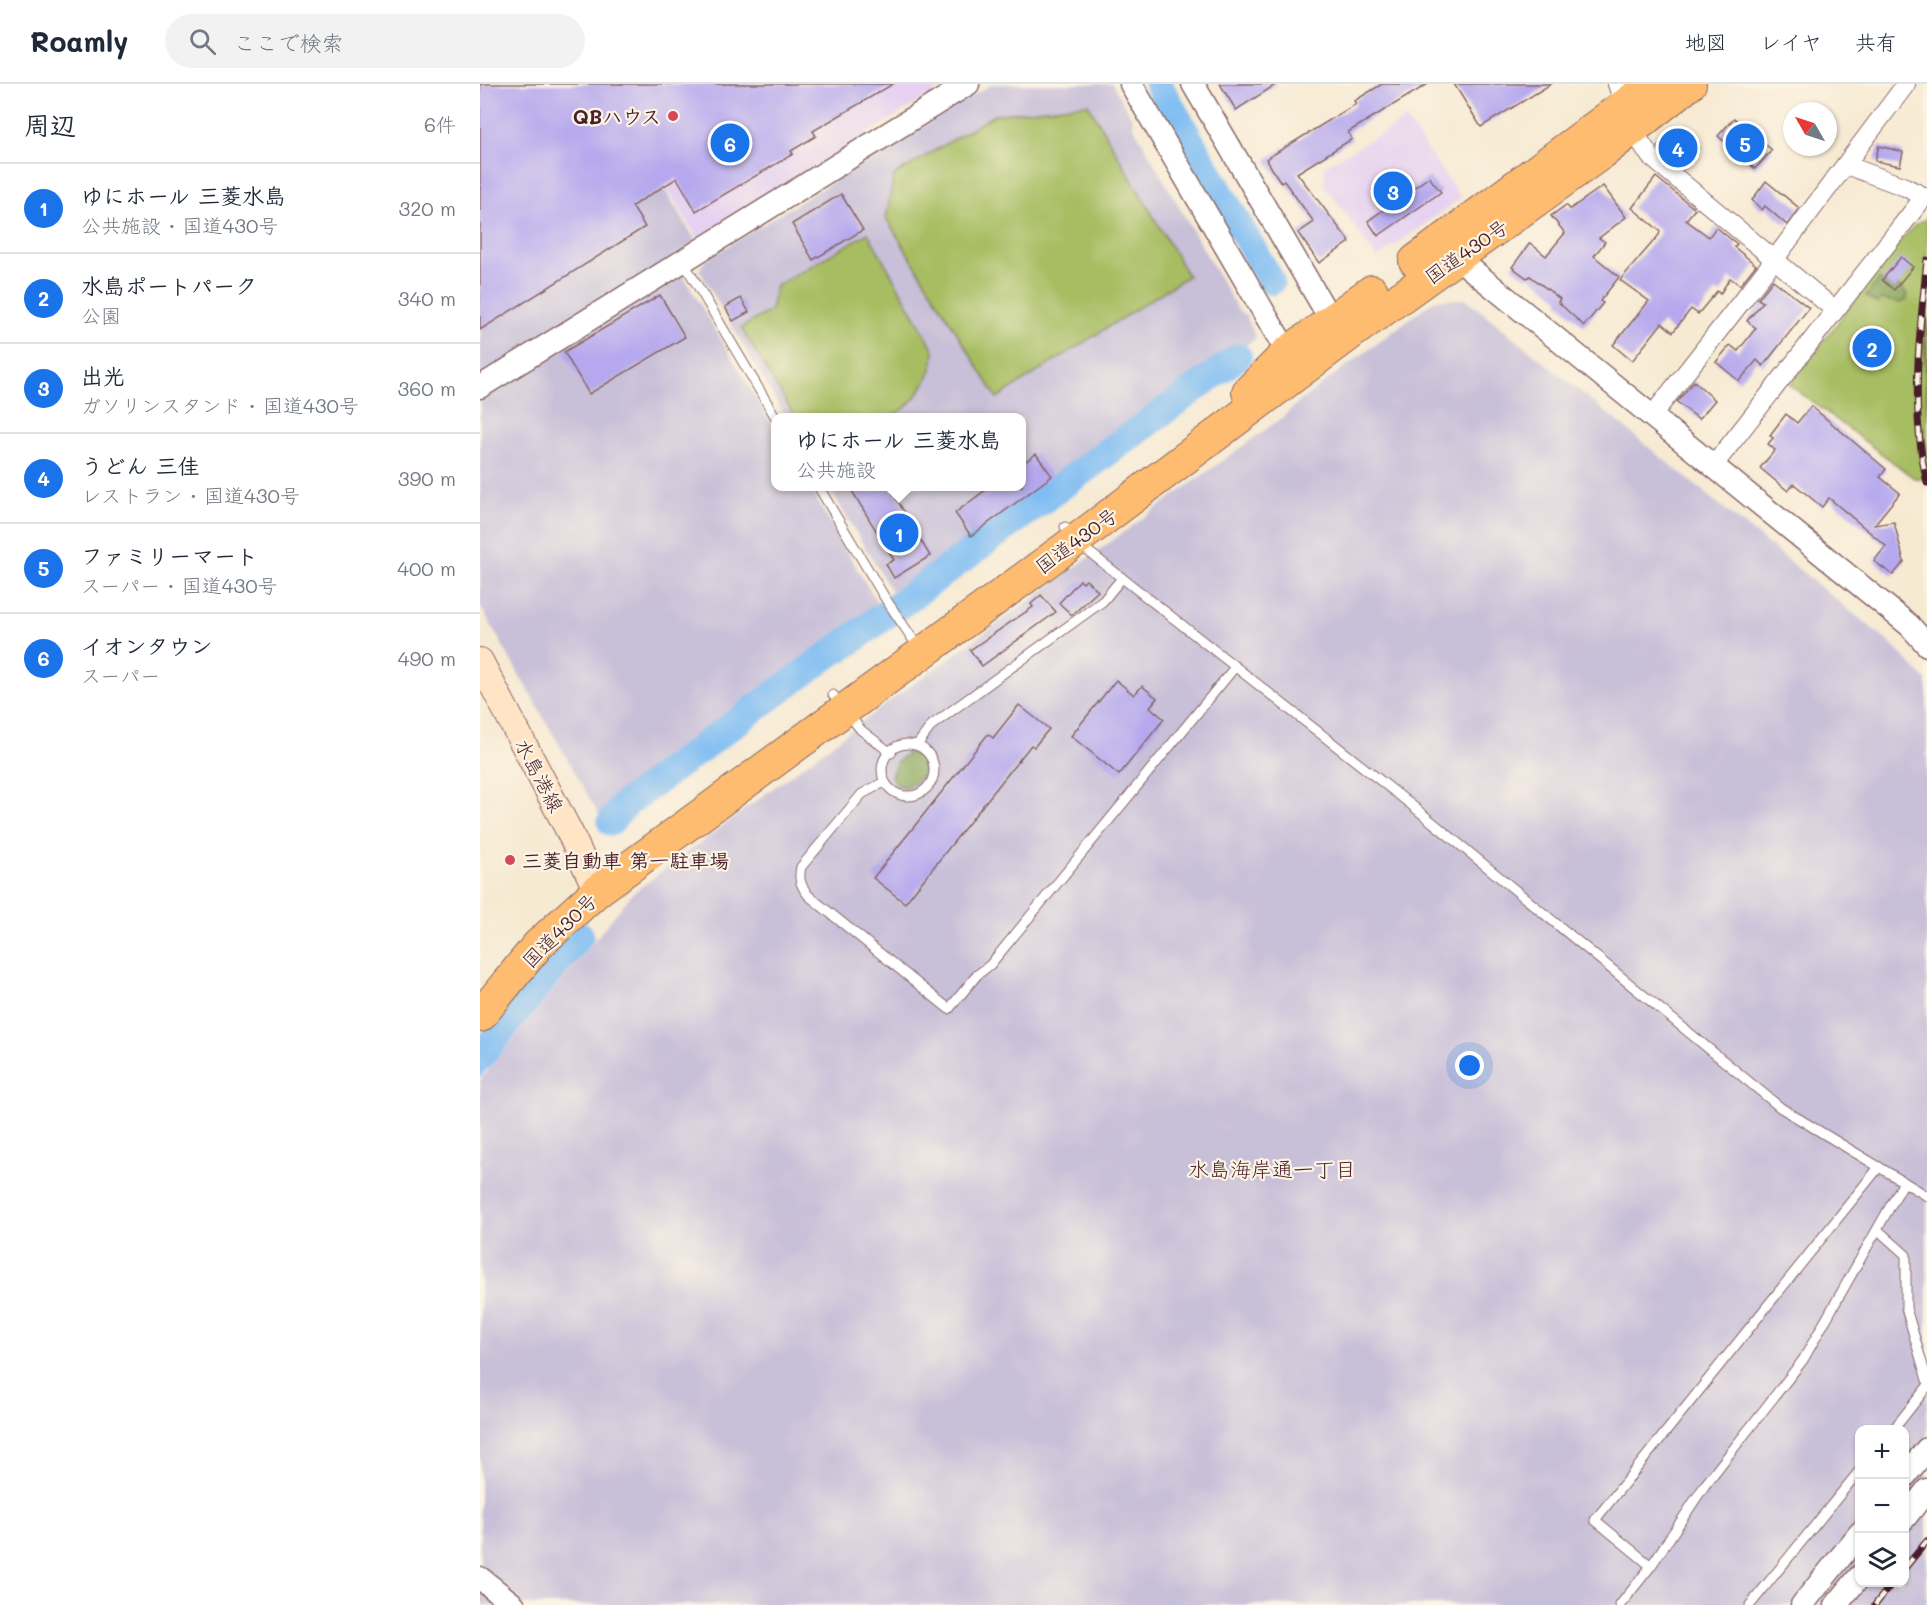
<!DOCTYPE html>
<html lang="ja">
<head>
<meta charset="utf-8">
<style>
	body { margin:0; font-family:Mali,"Klee One",sans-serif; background:#f2f2f3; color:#1f2937 }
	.controls { position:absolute; right:18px; bottom:18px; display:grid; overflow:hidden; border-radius:12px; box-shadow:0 2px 4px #0004 }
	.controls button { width:54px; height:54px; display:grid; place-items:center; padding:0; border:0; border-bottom:2px solid #e0e1e3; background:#fff; color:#1f2937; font:30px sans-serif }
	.compass { position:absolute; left:1303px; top:18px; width:54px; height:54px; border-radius:50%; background:#fff; box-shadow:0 2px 4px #0004; rotate:309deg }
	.you { position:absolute; left:990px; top:982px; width:21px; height:21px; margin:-15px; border:4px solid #fff; border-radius:50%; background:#1a73e8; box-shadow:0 0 0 9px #1a73e833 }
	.badge { display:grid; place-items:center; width:39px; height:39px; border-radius:50%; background:#1a73e8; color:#fff; font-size:20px; font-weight:700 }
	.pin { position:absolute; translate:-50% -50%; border:3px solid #fff; box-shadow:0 2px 6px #0006 }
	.popup { position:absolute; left:291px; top:329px; width:255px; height:78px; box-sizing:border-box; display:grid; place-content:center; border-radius:12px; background:#fff; filter:drop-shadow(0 2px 4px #0005); font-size:20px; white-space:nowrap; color:#747a83 }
	.popup b { font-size:22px; color:#1f2937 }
	.popup::after { content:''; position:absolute; left:50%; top:100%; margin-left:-12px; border:12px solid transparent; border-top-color:#fff }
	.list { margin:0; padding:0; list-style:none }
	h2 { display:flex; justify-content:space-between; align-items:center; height:78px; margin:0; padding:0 24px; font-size:26px }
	h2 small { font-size:20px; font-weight:400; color:#747a83 }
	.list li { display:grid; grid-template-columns:39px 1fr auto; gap:18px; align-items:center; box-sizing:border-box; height:90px; padding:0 24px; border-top:2px solid #e0e1e3 }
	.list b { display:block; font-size:22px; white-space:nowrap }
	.list p { margin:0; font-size:20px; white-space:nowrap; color:#747a83 }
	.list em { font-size:20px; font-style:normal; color:#747a83 }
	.icon { flex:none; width:33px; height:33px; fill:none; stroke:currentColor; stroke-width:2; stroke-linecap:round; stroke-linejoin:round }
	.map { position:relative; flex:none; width:1447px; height:1521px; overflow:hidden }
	header { display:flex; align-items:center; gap:36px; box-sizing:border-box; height:84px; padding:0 30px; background:#fff; border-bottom:2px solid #e0e1e3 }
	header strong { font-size:28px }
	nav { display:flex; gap:33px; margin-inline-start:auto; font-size:21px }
	.search { width:420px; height:54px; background:#f2f2f3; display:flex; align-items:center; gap:15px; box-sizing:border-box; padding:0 21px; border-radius:33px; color:#747a83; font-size:22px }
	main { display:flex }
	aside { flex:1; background:#fff }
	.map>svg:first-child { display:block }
</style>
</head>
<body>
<header>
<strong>Roamly</strong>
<div class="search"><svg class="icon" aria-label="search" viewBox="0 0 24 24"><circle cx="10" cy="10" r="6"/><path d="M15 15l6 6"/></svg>ここで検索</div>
<nav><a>地図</a><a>レイヤ</a><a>共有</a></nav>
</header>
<main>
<aside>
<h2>周辺<small>6件</small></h2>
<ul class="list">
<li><span class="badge">1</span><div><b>ゆにホール 三菱水島</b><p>公共施設 · 国道430号</p></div><em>320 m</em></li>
<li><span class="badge">2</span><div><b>水島ポートパーク</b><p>公園</p></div><em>340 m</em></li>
<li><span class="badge">3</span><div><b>出光</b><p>ガソリンスタンド · 国道430号</p></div><em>360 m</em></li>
<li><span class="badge">4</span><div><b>うどん 三佳</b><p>レストラン · 国道430号</p></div><em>390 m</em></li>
<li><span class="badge">5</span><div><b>ファミリーマート</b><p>スーパー · 国道430号</p></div><em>400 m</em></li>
<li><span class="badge">6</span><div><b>イオンタウン</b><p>スーパー</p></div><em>490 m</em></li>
</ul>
</aside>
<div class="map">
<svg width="1447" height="1521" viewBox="0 0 1447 1521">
	<rect width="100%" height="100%" fill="#fcf5e5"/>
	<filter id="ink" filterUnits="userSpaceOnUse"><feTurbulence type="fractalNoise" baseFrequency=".0167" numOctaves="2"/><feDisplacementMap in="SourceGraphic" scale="12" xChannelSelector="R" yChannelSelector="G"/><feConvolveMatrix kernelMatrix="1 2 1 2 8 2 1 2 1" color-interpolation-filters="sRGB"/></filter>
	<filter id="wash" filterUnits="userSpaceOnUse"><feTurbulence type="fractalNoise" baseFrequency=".008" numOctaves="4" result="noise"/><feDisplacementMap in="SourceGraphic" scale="24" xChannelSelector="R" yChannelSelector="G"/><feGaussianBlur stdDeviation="1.35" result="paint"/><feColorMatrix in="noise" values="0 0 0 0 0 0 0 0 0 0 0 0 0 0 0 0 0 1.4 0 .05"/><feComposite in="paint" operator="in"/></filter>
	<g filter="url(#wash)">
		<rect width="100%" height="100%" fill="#f7ead3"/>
		<g fill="#e6d2f0">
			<polygon points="123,0 467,0 218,155"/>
			<polygon points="926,35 981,114 897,174 844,100 845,82"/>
		</g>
		<g fill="#c8bfd8" fill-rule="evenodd">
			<polygon points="0,0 120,0 216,157 192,173 296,348 296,402 329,403 401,525 142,712 122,736 0,522"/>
			<polygon points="512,0 632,0 653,36 653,42 758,226 766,231 776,254 416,515 349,403 542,402 542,334 306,333 219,186 225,176"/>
			<path d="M986,215L1411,560L1447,597V1521H0V996L153,809L402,623L803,333L821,316L955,216ZM1380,1346H1424V1498H1380Z"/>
		</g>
		<g fill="#a7bd62" stroke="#786e46" stroke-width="1.5">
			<polygon points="608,20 708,192 517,314 406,134 414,91 514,31"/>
			<polygon points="1447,134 1447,395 1434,394 1310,301 1419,158 1435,141"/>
			<path d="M388,149L454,266C455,291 431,329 404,334C376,338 343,334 315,333L261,244L291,226L296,202Z"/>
		</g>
		<g fill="#85a458" stroke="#686242" stroke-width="1.5">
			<polygon points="1400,195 1414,206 1417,201 1427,210 1427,216 1420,219 1402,215 1397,219 1386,212"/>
			<polygon points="1447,230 1447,338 1445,263"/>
			<path d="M428,669L435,670L441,674L444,687C436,702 420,711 411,692L417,677Z"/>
		</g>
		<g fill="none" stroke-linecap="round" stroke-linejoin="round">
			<g stroke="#7fbdf3" stroke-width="4.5">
				<polyline points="688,0 799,194"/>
				<polyline points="142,742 154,729 353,581 372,571 764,283"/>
				<polyline points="0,990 109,854"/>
			</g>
			<g stroke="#7fbdf3" stroke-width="28">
				<polyline points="678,0 791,197"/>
				<polyline points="131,738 145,719 758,273"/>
				<polyline points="0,973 100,851"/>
			</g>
		</g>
		<g id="blocks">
			<g fill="#b5a8ee">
				<polygon points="0,0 413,0 333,47 336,52 311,67 313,70 216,127 197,94 152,122 165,143 0,246"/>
				<polygon points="740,0 797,0 756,26"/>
				<polygon points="902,0 948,0 868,48 872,55 817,89 870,158 839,179 818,149 834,138 804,97 801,99 786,75 876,20 874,17"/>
				<polygon points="974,0 1071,0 1001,43"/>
				<polygon points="1254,34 1292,66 1275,85 1238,52"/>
				<polygon points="1193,44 1219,64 1204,84 1178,63"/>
				<polygon points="1399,62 1423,68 1420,82 1395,77"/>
				<polygon points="949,93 961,108 898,152 888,137"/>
				<polygon points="1176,93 1215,125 1206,136 1229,153 1236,143 1257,160 1254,163 1276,181 1260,201 1250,194 1240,210 1237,207 1218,230 1211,225 1193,248 1182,239 1152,277 1133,261 1169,217 1140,196 1179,151 1180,147 1152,124"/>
				<polygon points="1286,97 1319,124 1307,141 1285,122 1282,126 1272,116"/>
				<polygon points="1123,102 1146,133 1119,154 1125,158 1114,172 1139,193 1120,217 1123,219 1104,242 1078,218 1080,215 1050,192 1047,194 1032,183 1050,159 1066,172 1085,149 1071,132 1086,121 1090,125"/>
				<polygon points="361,110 383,146 333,176 312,140"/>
				<polygon points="1421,173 1433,183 1414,206 1402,196"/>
				<polygon points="1293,196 1329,224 1283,282 1277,276 1259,297 1236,278 1250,261 1258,267 1276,244 1267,237 1283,218 1278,215"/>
				<polygon points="180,211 205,253 109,310 84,268"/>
				<polygon points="261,214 269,228 253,237 245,223"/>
				<polygon points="1214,297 1235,316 1219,335 1197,318"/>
				<polygon points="1331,322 1406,385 1400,393 1420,409 1394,441 1414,438 1424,478 1413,491 1394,477 1406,462 1349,414 1342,423 1314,400 1308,407 1280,384 1295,366 1288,360 1293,354 1290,351 1306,330 1317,339"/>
				<polygon points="556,370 572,392 491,452 475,429 511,402 542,402 542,380"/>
				<polygon points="369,402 409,402 450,472 414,494 406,480 414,476"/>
				<polygon points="600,496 603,499 606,496 618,507 592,531 579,519"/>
				<polygon points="561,511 576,528 502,582 490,566 553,523 551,520"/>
				<polygon points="636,596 654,611 662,602 677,614 670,623 684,635 639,691 591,652"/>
				<polygon points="539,621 569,645 554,663 551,661 425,819 393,794 508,650 513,654"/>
			</g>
		</g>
	</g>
	<g filter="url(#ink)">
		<use href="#blocks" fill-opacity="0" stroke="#876666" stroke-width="1.5"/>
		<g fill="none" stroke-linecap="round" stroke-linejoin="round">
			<g stroke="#876666" stroke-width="11">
				<g id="service">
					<polyline points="203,177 296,334"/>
					<polyline points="338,402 405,514 440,566"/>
					<polyline points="585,443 595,457 929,719 1301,1024 1447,1112"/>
					<polyline points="353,611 381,646 411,669"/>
					<circle cx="428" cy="686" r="26"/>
					<polyline points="437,661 452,641 623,517 642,494"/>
					<path d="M404,698L382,710L321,783C318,796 321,802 329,812L469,925L497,891L510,881L755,583"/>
					<polyline points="1398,1146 1426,1171 1426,1224 1447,1296"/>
					<polyline points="1413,1346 1447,1303"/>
					<polyline points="1171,1482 1115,1436 1399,1083"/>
					<polyline points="1140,1521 1171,1482 1225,1401 1323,1276 1424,1098"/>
					<polyline points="1270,1521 1380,1386"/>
				</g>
			</g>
			<g stroke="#876666" stroke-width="20">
				<g id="minor">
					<polyline points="1137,0 1152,45 1170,72 1355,226"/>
					<polyline points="1366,81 1425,103 1447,114"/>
					<polyline points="1171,333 1294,176 1426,0"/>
					<polyline points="1234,381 1444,113"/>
				</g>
			</g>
			<g stroke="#876666" stroke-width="25">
				<g id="tertiary">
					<polyline points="651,0 814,280"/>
					<polyline points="713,0 859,250"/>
					<polyline points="965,164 1429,541 1447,561"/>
					<polyline points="0,303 488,0"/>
					<polyline points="1424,1393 1447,1365"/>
					<polyline points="1424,1435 1447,1406"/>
					<polyline points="0,1494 34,1521"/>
					<polyline points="1322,1521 1380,1449"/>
					<polyline points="1356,1521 1380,1492"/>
				</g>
			</g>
			<g stroke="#876666" stroke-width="28">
				<polyline id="secondary" points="0,577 89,747 117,807"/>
			</g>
			<g stroke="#876666" stroke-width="34">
				<g id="trunk">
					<polyline points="935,177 1173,0"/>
					<polyline points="768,308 807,269 892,207"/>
					<polyline points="0,932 58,861 117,807 595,457 874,247 1122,69 1210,0"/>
				</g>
			</g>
			<use href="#service" stroke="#fff" stroke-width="9"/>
			<use href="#minor" stroke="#fff" stroke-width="18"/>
			<use href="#tertiary" stroke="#fff" stroke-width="22"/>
			<use href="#secondary" stroke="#ffe4c6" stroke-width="26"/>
			<use href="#trunk" stroke="#febc70" stroke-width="32"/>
			<g stroke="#4a1f2b" stroke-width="7">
				<g id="rail">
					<path d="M1447,176C1439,249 1430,327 1447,399"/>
					<polyline points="1424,1485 1447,1457"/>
					<polyline points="1395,1521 1413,1498"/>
				</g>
			</g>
			<use href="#rail" stroke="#fcf5e5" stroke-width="4.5" stroke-dasharray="14" stroke-linecap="butt"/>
		</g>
	</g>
	<g fill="#d1495b" stroke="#fcf5e5" stroke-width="2">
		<circle cx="193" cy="32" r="6"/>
		<circle cx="30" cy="776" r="6"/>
	</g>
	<g text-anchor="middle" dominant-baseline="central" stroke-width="4.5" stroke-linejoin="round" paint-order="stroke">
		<g font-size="20" font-weight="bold" fill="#4a1f2b" stroke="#fcf5e5" text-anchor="end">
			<text x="181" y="32">QBハウス</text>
			<text x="42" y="776" text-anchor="start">三菱自動車 第一駐車場</text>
		</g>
		<g font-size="20" fill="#4a1f2b" stroke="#fcf5e5">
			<text transform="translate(986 167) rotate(-35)">国道430号</text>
			<text transform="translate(596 456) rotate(-36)">国道430号</text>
			<text transform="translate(60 691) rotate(62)">水島港線</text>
			<text transform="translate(79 846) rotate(-45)">国道430号</text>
		</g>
		<g font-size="21" fill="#4a1f2b" stroke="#fcf5e5">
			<text x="792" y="1084">水島海岸通一丁目</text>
		</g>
	</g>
</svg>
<div class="controls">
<button>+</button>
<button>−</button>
<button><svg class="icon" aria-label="layers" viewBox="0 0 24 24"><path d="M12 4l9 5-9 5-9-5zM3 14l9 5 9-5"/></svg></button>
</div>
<svg class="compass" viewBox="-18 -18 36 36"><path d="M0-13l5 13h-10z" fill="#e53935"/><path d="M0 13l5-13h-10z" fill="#747a83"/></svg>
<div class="you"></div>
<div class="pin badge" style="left:419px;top:449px">1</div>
<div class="popup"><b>ゆにホール 三菱水島</b>公共施設</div>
<div class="pin badge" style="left:1392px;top:264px">2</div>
<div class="pin badge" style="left:913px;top:107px">3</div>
<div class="pin badge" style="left:1198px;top:64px">4</div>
<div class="pin badge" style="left:1265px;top:59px">5</div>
<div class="pin badge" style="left:250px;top:59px">6</div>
</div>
</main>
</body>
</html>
